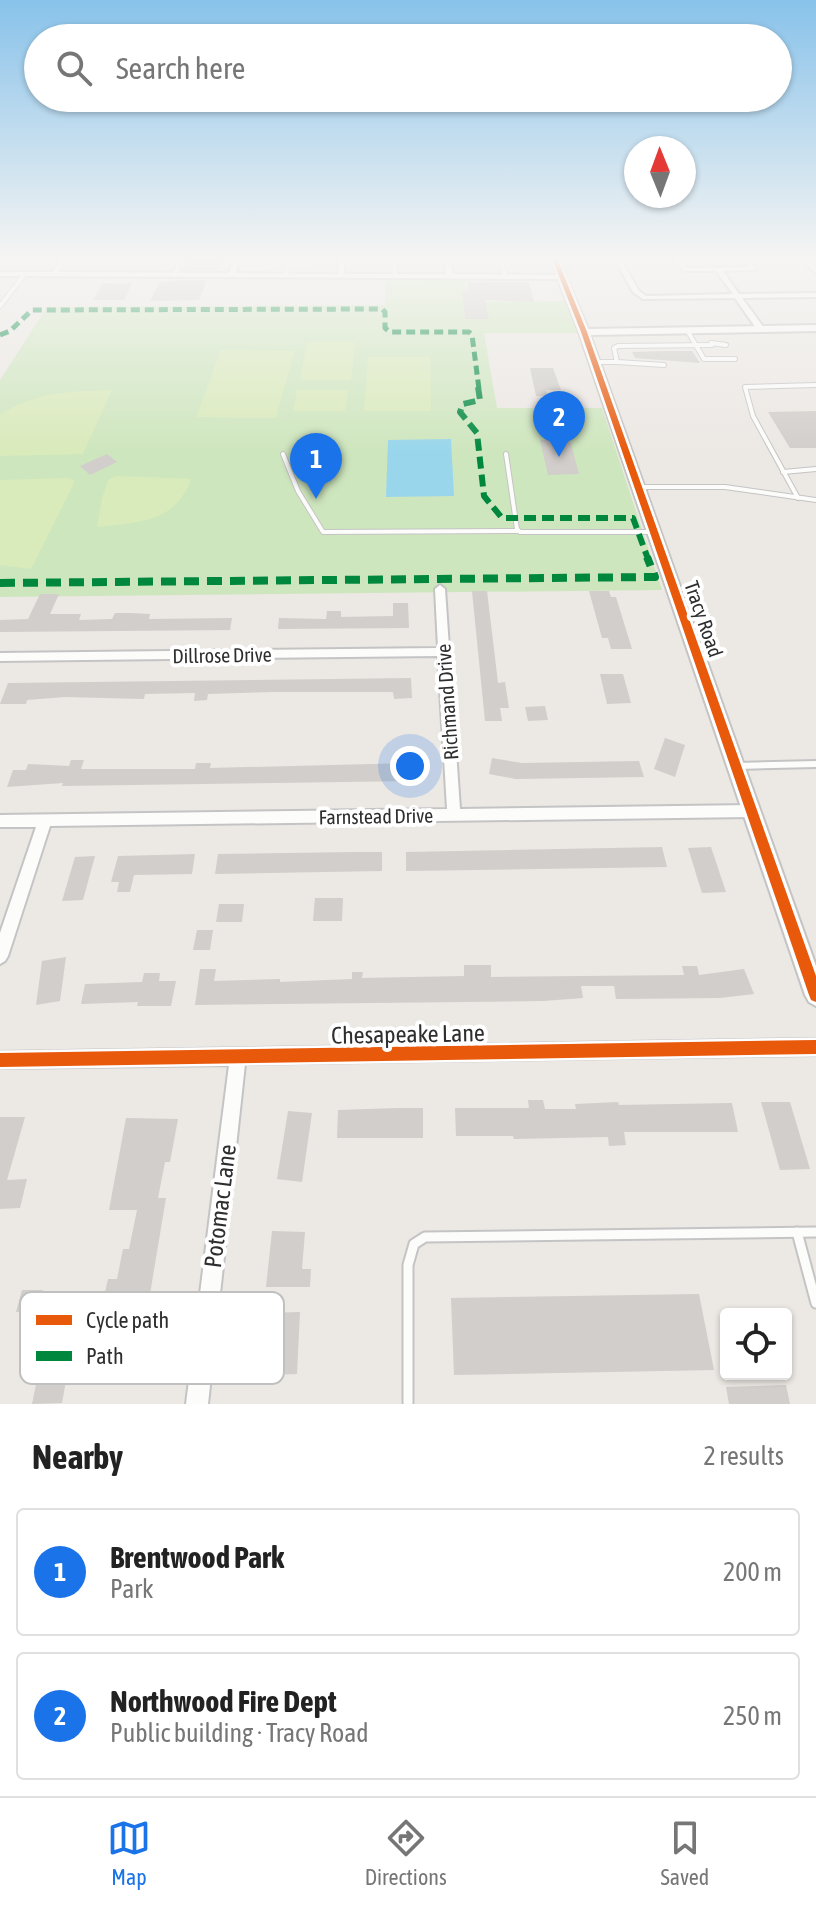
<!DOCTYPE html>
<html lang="en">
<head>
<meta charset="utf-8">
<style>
	body { margin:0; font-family:"Asap Condensed",sans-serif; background:#f6f6f6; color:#222 }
	.controls { position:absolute; right:24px; bottom:24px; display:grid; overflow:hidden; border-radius:8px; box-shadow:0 2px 6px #0004 }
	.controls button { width:72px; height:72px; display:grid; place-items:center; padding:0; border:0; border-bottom:2px solid #e0e0e0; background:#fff; color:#222; font:40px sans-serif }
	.compass { position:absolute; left:624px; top:136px; width:72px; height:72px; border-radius:50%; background:#fff; box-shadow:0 2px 6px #0004; rotate:359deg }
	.you { position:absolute; left:410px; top:766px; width:28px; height:28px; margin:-20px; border:6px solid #fff; border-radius:50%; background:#1a73e8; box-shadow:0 0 0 12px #1a73e833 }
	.badge { display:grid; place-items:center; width:52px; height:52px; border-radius:50%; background:#1a73e8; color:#fff; font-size:26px; font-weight:700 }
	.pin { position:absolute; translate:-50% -66px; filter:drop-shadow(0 2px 4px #0008) }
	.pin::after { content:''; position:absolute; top:42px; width:28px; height:24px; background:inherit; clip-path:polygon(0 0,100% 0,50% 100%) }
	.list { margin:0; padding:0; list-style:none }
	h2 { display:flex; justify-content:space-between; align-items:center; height:104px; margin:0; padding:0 32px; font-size:34px }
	h2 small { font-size:26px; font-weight:400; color:#767676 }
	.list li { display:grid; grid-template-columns:52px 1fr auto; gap:24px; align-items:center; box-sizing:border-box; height:128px; margin:0 16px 16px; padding:0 16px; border:2px solid #e0e0e0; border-radius:8px }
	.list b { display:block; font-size:30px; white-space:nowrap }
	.list p { margin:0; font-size:26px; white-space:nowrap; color:#767676 }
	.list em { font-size:26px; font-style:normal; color:#767676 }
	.icon { flex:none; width:44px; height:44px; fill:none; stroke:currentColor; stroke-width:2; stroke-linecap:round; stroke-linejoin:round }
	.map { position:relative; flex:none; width:816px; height:1404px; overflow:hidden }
	.search { position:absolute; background:#fff; box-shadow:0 2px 6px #0004; left:24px; right:24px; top:24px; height:88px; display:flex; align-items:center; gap:20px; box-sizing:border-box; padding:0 28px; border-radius:44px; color:#767676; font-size:30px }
	.sheet { height:392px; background:#fff }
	nav { display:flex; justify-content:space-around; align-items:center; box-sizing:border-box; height:112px; border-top:2px solid #e0e0e0; background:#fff; font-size:22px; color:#767676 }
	nav a { display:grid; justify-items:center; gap:4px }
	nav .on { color:#1a73e8 }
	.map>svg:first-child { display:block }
</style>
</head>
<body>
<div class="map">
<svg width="816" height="1404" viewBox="0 0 816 1404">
	<rect width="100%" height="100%" fill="#ece8e4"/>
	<polygon fill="#cee6be" points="465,277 469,302 570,301 581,333 484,333 497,408 602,408 662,590 0,597 0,380 47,307 385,305 386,278"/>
	<g fill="#d9eabb">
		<polygon points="307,342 355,342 351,380 300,380"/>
		<polygon points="221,350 294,351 276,418 196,417"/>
		<polygon points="368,357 430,357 431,411 364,411"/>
		<path d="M112,390L83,454L0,456V415C33,392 73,391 112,390Z"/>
		<polygon points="297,390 348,390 346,411 293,411"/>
		<path d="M117,476L191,479C176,523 138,522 97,527L102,498L109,479Z"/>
		<polygon points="69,478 75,481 31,569 0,565 0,480"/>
	</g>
	<polygon fill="#99d6ec" points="451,439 454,496 386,497 388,440"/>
	<g fill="#d1cecb">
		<polygon points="209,256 224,256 219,270 182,270 188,258 208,258"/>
		<polygon points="177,280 207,280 199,300 150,301 159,283"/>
		<polygon points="467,282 529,282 534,302 485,300 489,319 465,319 462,291 468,291"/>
		<polygon points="103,283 116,284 132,283 124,300 93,300"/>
		<polygon points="666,351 692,351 700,363 635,358 632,352"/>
		<polygon points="530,368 553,368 561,390 546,390 548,396 536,396"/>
		<polygon points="816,411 816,448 790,448 768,412"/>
		<polygon points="540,440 570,440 579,474 548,475"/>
		<polygon points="107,454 117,462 90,475 80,466"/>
		<polygon points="472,591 487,591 498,683 505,682 509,708 500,708 502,721 485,721"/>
		<polygon points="589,591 609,591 611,597 616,597 632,649 611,649 608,638 602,638"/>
		<polygon points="40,594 59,594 50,614 81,614 79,620 112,619 115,613 130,613 150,614 149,619 232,618 230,630 0,632 0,620 28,619"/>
		<polygon points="393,603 408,603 409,628 278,629 279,618 326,619 327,611 341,611 341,617 393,616"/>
		<polygon points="600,674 623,674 631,703 607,704"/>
		<polygon points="411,678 412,698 394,699 393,692 273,692 208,694 207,700 194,701 195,693 145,694 144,699 65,697 27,700 26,704 0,704 8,683"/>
		<polygon points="545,706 548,720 528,721 525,707"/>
		<polygon points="665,738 685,745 675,777 654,769"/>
		<polygon points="492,758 522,763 639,761 644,777 516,779 489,774"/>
		<polygon points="71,760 84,760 81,769 195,769 196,763 211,763 210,768 412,763 413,781 62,786 63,783 7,787 13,770 26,770 28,764 69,766"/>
		<polygon points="662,847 667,867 406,871 406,852"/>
		<polygon points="711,847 726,892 702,893 688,848"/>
		<polygon points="354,852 382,852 382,871 215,874 218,854"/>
		<polygon points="195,854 192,874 134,875 130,892 117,892 119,882 111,882 118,856"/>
		<polygon points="95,856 83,900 62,901 75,857"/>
		<polygon points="315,898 343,898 342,921 313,921"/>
		<polygon points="219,904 244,904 242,922 216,922"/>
		<polygon points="197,930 213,930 210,950 193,950"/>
		<polygon points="66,957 60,1001 36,1005 42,961"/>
		<polygon points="464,965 491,965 491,977 684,975 682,966 697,966 699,975 744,969 754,994 720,998 616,999 614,986 581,986 583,998 543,1001 195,1005 200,969 216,969 214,981 280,979 280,982 352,979 352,972 363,972 362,978 464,976"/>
		<polygon points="144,973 160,973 159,981 176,981 171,1006 137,1006 138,1002 81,1004 85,984 142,982"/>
		<polygon points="528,1100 543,1100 545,1109 576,1109 575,1104 618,1102 619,1105 732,1103 738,1132 624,1132 626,1145 609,1146 608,1137 514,1139 513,1136 456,1136 455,1108 529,1108"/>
		<polygon points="761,1102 790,1102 810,1169 780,1170"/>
		<polygon points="398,1108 423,1108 423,1138 337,1138 338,1110"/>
		<polygon points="288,1111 312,1113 302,1182 277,1179"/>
		<polygon points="0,1117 25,1117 7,1180 27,1179 20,1208 0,1209"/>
		<polygon points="126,1118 178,1119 170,1162 165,1162 158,1198 166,1198 148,1306 102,1306 108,1279 117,1279 123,1249 129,1249 137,1210 109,1210"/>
		<polygon points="272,1231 305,1232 302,1269 311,1269 310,1287 266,1287"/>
		<polygon points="22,1290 43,1290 37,1313 16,1312"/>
		<polygon points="699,1294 714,1370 454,1375 451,1298"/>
		<polygon points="300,1312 297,1374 260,1375 264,1313"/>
		<polygon points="69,1364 62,1403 32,1404 40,1365"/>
		<polygon points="786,1385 790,1404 729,1404 726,1387"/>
	</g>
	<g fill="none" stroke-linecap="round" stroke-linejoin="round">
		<g stroke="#c5c4c5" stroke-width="6">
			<g id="service-far2">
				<polyline points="394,256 395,276"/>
				<polyline points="499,256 506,277"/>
				<polyline points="175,275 181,256"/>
				<polyline points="286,275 289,256"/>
				<polyline points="0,306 25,274"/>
				<polyline points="687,330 704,359 735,359"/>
				<polyline points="711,343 726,345"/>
				<polyline points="594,362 617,362 614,348 618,346 712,345"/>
				<polyline points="617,362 664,365"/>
				<polyline points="283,454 298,491 323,532 518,531"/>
				<polyline points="506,454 517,529 520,532 654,532"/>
				<polyline points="783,472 816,469"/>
				<polyline points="638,487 725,487 816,500"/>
				<polyline points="798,498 753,416 745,387 816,385"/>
			</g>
		</g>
		<g stroke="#c5c4c5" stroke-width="10">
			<polyline id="service-far1" points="737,766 816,764"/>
		</g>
		<g stroke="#c5c4c5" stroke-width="13">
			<g id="service">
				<polyline points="797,1232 816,1303"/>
				<polyline points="408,1404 408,1265 414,1244 425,1237 816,1232"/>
			</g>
		</g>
		<g stroke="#c5c4c5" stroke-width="4">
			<g id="minor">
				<polygon points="63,256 69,256 58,272 229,273 234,256 240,256 236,273 338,274 339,256 345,256 344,274 446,274 443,256 449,256 453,274 561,275 564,277 561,279 0,276 0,272 52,272"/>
				<polygon points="613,256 619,256 639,291 646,296 733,294 716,271 684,271 670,256 676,256 688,268 748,267 740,256 746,256 756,269 755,270 723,271 739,294 816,293 816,297 742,298 765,329 761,331 758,331 735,298 643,299 633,292"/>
				<polygon points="799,256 805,256 816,268 816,274"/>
				<polygon points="440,585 445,589 460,809 752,805 757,807 759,811 757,815 752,817 50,826 8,956 5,961 0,964 0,933 36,827 0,827 0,815 447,809 438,656 0,661 0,653 438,648 435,589"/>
				<polygon points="816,1039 816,1055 245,1064 208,1404 186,1404 229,1065 0,1068 0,1052"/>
			</g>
		</g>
		<g stroke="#c5c4c5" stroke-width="4">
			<polygon id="tertiary" points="549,256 557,256 588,329 816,325 816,331 590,335 816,966 816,1006 809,1002 805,995 579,332"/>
		</g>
		<use href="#service-far2" stroke="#fcfcfb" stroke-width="4"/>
		<use href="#service-far1" stroke="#fcfcfb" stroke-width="6"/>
		<use href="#service" stroke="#fcfcfb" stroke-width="9"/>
		<use href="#minor" fill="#fcfcfb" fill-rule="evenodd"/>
		<use href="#tertiary" fill="#fcfcfb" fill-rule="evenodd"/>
		<polyline stroke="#00873e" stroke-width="5" stroke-dasharray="9 5" stroke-linecap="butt" points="0,335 10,331 32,310 382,309 385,312 385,328 390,332 469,332 472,335 479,389"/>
		<polyline stroke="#00873e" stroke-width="6" stroke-dasharray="12 6" stroke-linecap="butt" points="478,387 480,400 463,404 460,412 477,433 484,496 502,518 633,518 648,559"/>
		<polyline stroke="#00873e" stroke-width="8" stroke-dasharray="15 8" stroke-linecap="butt" points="0,583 655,577 647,557"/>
		<g stroke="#fff" stroke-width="5">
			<g id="cycleway">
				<polygon points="551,256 556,256 587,332 816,976 816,1002 811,1000 809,995 581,332"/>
				<polygon points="816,1040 816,1054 0,1067 0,1053"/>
			</g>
		</g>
		<use href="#cycleway" fill="#e8590c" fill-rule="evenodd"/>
	</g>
	<linearGradient id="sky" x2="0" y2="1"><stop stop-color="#88c2ea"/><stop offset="0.57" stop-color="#f6f5f3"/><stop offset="1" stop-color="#f6f5f3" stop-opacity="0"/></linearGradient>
	<rect width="816" height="452" fill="url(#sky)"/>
	<g text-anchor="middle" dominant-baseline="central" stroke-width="8" stroke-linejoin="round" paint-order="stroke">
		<g font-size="20" fill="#2e2e2e" stroke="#fff">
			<text transform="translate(704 619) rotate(71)">Tracy Road</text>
			<text transform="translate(222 655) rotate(-1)">Dillrose Drive</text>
			<text transform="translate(447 702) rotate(-94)">Richmand Drive</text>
			<text transform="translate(376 816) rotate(-1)">Farnstead Drive</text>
		</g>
		<g font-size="24" fill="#2e2e2e" stroke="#fff">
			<text transform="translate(408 1034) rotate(-1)">Chesapeake Lane</text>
			<text transform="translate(220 1206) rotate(-83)">Potomac Lane</text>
		</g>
	</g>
	<rect x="20" y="1292" width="264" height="92" rx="12" fill="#fff" stroke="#c0c0c0" stroke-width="2"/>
	<rect x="36" y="1315" width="36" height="10" fill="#e8590c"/>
	<rect x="36" y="1351" width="36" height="10" fill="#00873e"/>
	<g font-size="22" fill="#2e2e2e">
		<text x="86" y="1328">Cycle path</text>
		<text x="86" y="1364">Path</text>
	</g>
</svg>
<div class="controls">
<button><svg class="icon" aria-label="locate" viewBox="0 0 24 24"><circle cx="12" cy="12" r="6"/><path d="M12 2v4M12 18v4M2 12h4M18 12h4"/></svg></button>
</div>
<svg class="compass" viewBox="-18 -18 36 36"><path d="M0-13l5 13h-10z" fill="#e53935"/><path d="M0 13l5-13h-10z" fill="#767676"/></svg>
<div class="you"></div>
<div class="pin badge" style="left:316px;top:499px">1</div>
<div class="pin badge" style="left:559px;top:457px">2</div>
<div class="search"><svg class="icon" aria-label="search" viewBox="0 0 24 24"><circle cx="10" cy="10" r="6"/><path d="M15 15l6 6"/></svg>Search here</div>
</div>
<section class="sheet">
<h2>Nearby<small>2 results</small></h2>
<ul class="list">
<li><span class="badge">1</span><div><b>Brentwood Park</b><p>Park</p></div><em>200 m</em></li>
<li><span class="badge">2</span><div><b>Northwood Fire Dept</b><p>Public building · Tracy Road</p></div><em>250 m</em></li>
</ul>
</section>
<nav>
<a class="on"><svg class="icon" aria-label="map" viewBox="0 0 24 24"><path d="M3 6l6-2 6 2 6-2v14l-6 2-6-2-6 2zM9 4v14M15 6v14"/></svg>Map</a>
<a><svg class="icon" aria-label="directions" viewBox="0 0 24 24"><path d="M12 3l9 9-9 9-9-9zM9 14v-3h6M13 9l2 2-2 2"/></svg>Directions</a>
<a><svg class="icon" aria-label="saved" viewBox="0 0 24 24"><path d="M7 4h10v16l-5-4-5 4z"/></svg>Saved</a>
</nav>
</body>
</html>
